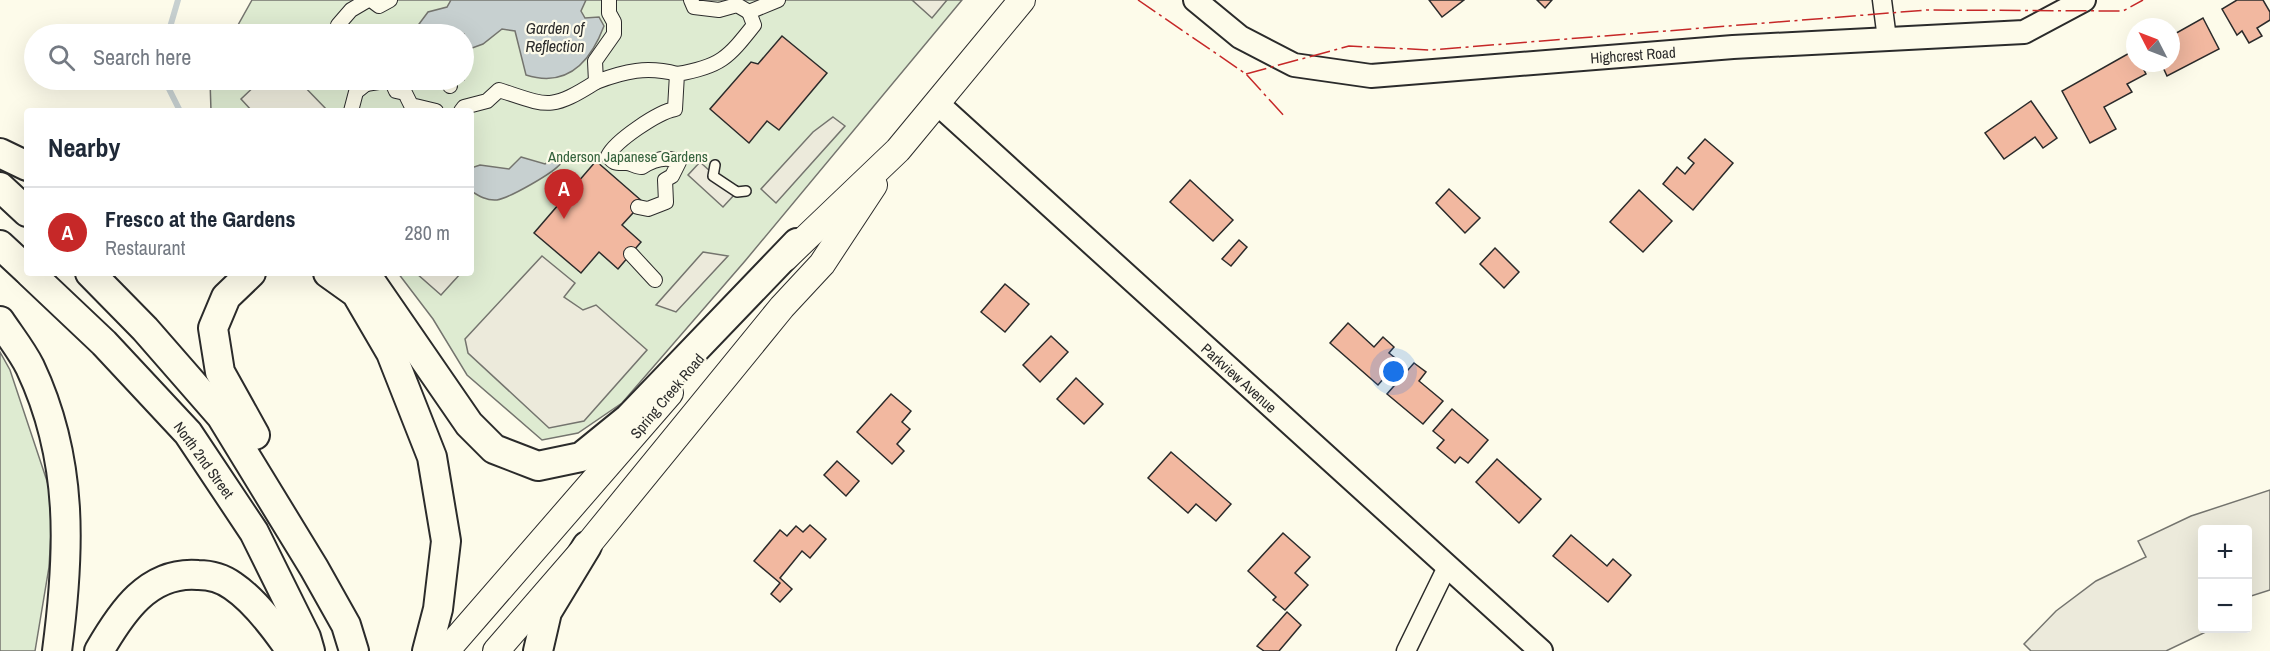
<!DOCTYPE html>
<html lang="en">
<head>
<meta charset="utf-8">
<style>
	body { margin:0; font-family:"Archivo Narrow",sans-serif; background:#f6f6f7; color:#1f2937 }
	.controls { position:absolute; right:18px; bottom:18px; display:grid; overflow:hidden; border-radius:6px; box-shadow:0 6px 24px #0002 }
	.controls button { width:54px; height:54px; display:grid; place-items:center; padding:0; border:0; border-bottom:2px solid #e0e1e3; background:#fff; color:#1f2937; font:30px sans-serif }
	.compass { position:absolute; left:2126px; top:18px; width:54px; height:54px; border-radius:50%; background:#fff; box-shadow:0 6px 24px #0002; rotate:312deg }
	.you { position:absolute; left:1394px; top:372px; width:21px; height:21px; margin:-15px; border:4px solid #fff; border-radius:50%; background:#1a73e8; box-shadow:0 0 0 9px #1a73e833 }
	.badge { display:grid; place-items:center; width:39px; height:39px; border-radius:50%; background:#c62828; color:#fff; font-size:20px; font-weight:700 }
	.pin { position:absolute; translate:-50% -50px; filter:drop-shadow(0 2px 3px #0008) }
	.pin::after { content:''; position:absolute; top:32px; width:21px; height:18px; background:inherit; clip-path:polygon(0 0,100% 0,50% 100%) }
	.list { margin:0; padding:0; list-style:none }
	h2 { display:flex; justify-content:space-between; align-items:center; height:78px; margin:0; padding:0 24px; font-size:26px }
	h2 small { font-size:20px; font-weight:400; color:#747a83 }
	.list li { display:grid; grid-template-columns:39px 1fr auto; gap:18px; align-items:center; box-sizing:border-box; height:90px; padding:0 24px; border-top:2px solid #e0e1e3 }
	.list b { display:block; font-size:22px; white-space:nowrap }
	.list p { margin:0; font-size:20px; white-space:nowrap; color:#747a83 }
	.list em { font-size:20px; font-style:normal; color:#747a83 }
	.icon { flex:none; width:33px; height:33px; fill:none; stroke:currentColor; stroke-width:2; stroke-linecap:round; stroke-linejoin:round }
	.map { position:relative; flex:none; width:2270px; height:651px; overflow:hidden }
	.search { position:absolute; background:#fff; box-shadow:0 6px 24px #0002; left:24px; top:24px; width:450px; height:66px; display:flex; align-items:center; gap:15px; box-sizing:border-box; padding:0 21px; border-radius:33px; color:#747a83; font-size:22px }
	.panel { position:absolute; background:#fff; box-shadow:0 6px 24px #0002; left:24px; top:108px; width:450px; height:168px; border-radius:6px }
	.map>svg:first-child { display:block }
</style>
</head>
<body>
<div class="map">
<svg width="2270" height="651" viewBox="0 0 2270 651">
	<rect width="100%" height="100%" fill="#fdfbea"/>
	<g fill="#deebd1" stroke="#74746e" stroke-width="1.5">
		<polygon points="252,0 962,0 745,261 622,403 578,433 542,440 467,375 433,319 398,273 471,273 471,111 211,111 210,80 464,80 464,34 233,34"/>
		<polygon points="0,352 10,370 53,499 49,567 35,651 0,651"/>
	</g>
	<g fill="#eceadb" stroke="#74746e" stroke-width="1.5">
		<polygon points="912,0 947,0 932,18"/>
		<polygon points="261,80 298,80 328,111 252,111 241,99"/>
		<polygon points="833,117 845,126 776,203 761,189 813,132"/>
		<polygon points="700,162 735,194 723,207 688,175"/>
		<polygon points="703,252 728,256 676,312 656,305"/>
		<polygon points="542,256 575,283 564,297 583,310 596,305 647,350 584,421 549,428 468,353 465,339"/>
		<polygon points="416,273 461,273 441,295"/>
		<polygon points="2270,490 2270,590 2248,597 2248,530 2202,530 2202,628 2212,629 2166,651 2031,651 2024,644 2056,611 2096,581 2146,557 2138,541 2191,516"/>
	</g>
	<g fill="#c7d0d0" stroke="#74746e" stroke-width="1.5">
		<path d="M451,0H586L581,11L585,18L599,17L604,26C590,63 567,88 526,75L515,31L502,29L483,44L464,51V34H436L419,24L428,12L447,7Z"/>
		<path d="M521,157L545,164L556,157L561,163C554,173 509,198 497,200C487,201 479,196 471,191V168L480,165L509,169Z"/>
	</g>
	<g fill="none" stroke-linecap="round" stroke-linejoin="round">
		<g stroke="#c7d0d0" stroke-width="6">
			<polyline points="168,34 178,0"/>
			<polyline points="169,80 169,89 180,111"/>
		</g>
	</g>
	<g fill="#f2b8a0" stroke="#2b2b2b" stroke-width="1.5">
		<polygon points="1429,0 1464,0 1442,17"/>
		<polygon points="1537,0 1552,0 1545,8"/>
		<polygon points="2237,0 2263,0 2270,12 2270,20 2257,28 2262,36 2249,43 2242,31 2237,35 2222,9"/>
		<polygon points="2203,18 2219,49 2167,76 2161,63 2171,63 2171,36"/>
		<polygon points="782,36 827,73 779,130 767,121 749,143 710,109 751,62 758,64"/>
		<polygon points="2133,51 2135,63 2140,63 2146,74 2127,84 2132,92 2104,107 2116,129 2090,143 2062,91"/>
		<polygon points="2031,101 2057,138 2043,148 2035,137 2004,159 1985,133"/>
		<polygon points="1705,139 1733,163 1693,210 1663,184 1677,167 1685,174 1694,163 1688,158"/>
		<polygon points="596,161 643,202 622,225 641,242 618,269 599,252 581,273 534,233"/>
		<polygon points="1190,180 1233,220 1213,241 1170,202"/>
		<polygon points="1449,189 1480,218 1465,233 1436,203"/>
		<polygon points="1639,190 1672,221 1643,252 1610,222"/>
		<polygon points="1239,240 1247,247 1231,266 1222,259"/>
		<polygon points="1495,248 1519,272 1504,288 1480,264"/>
		<polygon points="1005,284 1029,304 1005,332 981,312"/>
		<polygon points="1348,323 1374,347 1383,337 1394,347 1389,353 1399,361 1378,385 1330,343"/>
		<polygon points="1051,336 1068,352 1040,382 1023,365"/>
		<polygon points="1414,363 1426,372 1419,381 1443,401 1423,424 1387,394"/>
		<polygon points="1076,378 1103,404 1084,424 1057,399"/>
		<polygon points="891,394 911,411 902,422 910,429 897,444 904,451 892,464 857,432"/>
		<polygon points="1452,409 1488,440 1468,463 1460,457 1455,463 1437,448 1444,440 1433,431"/>
		<polygon points="1171,452 1231,504 1216,521 1196,504 1188,513 1148,478"/>
		<polygon points="1497,459 1541,499 1519,523 1476,482"/>
		<polygon points="837,461 859,481 846,496 824,475"/>
		<polygon points="810,525 826,539 810,558 802,551 780,578 792,589 780,602 771,594 780,583 754,561 780,530 787,536 796,526 803,532"/>
		<polygon points="1283,533 1310,557 1295,573 1308,585 1285,610 1273,600 1276,597 1248,571"/>
		<polygon points="1571,535 1607,566 1613,559 1631,575 1608,602 1553,556"/>
		<polygon points="1287,612 1301,625 1279,651 1264,651 1257,646"/>
	</g>
	<g fill="none" stroke-linecap="round" stroke-linejoin="round">
		<g stroke="#2b2b2b" stroke-width="12">
			<polyline id="service" points="715,165 713,176 737,192 746,191"/>
		</g>
		<g stroke="#2b2b2b" stroke-width="16">
			<g id="pedestrian">
				<polyline points="371,0 379,6 390,0"/>
				<path d="M609,0V13L614,22V34L595,61L596,82C625,71 647,66 677,74"/>
				<polyline points="691,0 694,7 719,10 737,5 749,12"/>
				<polyline points="348,34 338,25 351,10 368,0"/>
				<polyline points="364,80 366,84 391,80 396,91 405,93 411,105 436,111"/>
				<polyline points="448,80 450,86"/>
				<polyline points="351,111 356,92 366,84"/>
				<path d="M461,111L464,107L487,101L499,90C548,106 550,111 596,82"/>
				<path d="M638,207L648,209L666,202L665,180L672,176L679,162C666,155 653,160 642,167C636,167 631,163 626,163C616,163 614,164 608,156C615,141 658,112 675,109L677,74C720,67 728,58 754,25L749,12L778,0"/>
				<polyline points="631,254 655,280"/>
			</g>
		</g>
		<g stroke="#2b2b2b" stroke-width="21">
			<g id="minor">
				<polyline points="1882,0 1887,39"/>
				<polyline points="1406,651 1447,567"/>
			</g>
		</g>
		<g stroke="#2b2b2b" stroke-width="26">
			<g id="tertiary">
				<polyline points="1195,0 1240,37 1294,65 1371,76 1733,47 2024,32 2084,0"/>
				<polyline points="938,104 1541,651"/>
			</g>
		</g>
		<g stroke="#2b2b2b" stroke-width="28">
			<g id="secondary">
				<polyline points="785,258 898,150 1022,0"/>
				<polyline points="446,651 670,393"/>
				<polyline points="496,651 587,546 782,307 822,264 874,185"/>
			</g>
		</g>
		<g stroke="#2b2b2b" stroke-width="32">
			<g id="primary">
				<polyline points="0,153 27,166"/>
				<polyline points="0,187 27,212"/>
				<polyline points="0,245 27,270"/>
				<polyline points="30,273 104,343 188,433 254,532 306,637 310,651"/>
				<polyline points="90,273 145,329 221,416 314,568 346,625 354,651"/>
				<polyline points="251,273 226,297 213,328 220,372 255,435"/>
				<polyline points="328,273 356,293 391,353 432,457 446,541 438,609 427,651"/>
				<polyline points="365,273 469,424 494,449 538,466 581,457 629,418 797,243"/>
				<path d="M0,321C10,336 22,351 30,367C74,460 70,552 57,651"/>
				<path d="M99,651C121,613 148,571 198,575C211,575 222,578 233,586C255,601 276,629 291,651"/>
				<polyline points="538,651 547,612 587,546"/>
			</g>
		</g>
		<use href="#service" stroke="#fdfbea" stroke-width="9"/>
		<use href="#pedestrian" stroke="#fdfbea" stroke-width="14"/>
		<use href="#minor" stroke="#fdfbea" stroke-width="18"/>
		<use href="#tertiary" stroke="#fdfbea" stroke-width="22"/>
		<use href="#secondary" stroke="#fdfbea" stroke-width="26"/>
		<use href="#primary" stroke="#fdfbea" stroke-width="28"/>
		<g stroke="#c62828" stroke-width="1.5" stroke-dasharray="21 4.5 3 4.5" stroke-linecap="butt">
			<polyline points="1138,0 1246,74 1286,118"/>
			<polyline points="1246,74 1349,46 1430,50 1927,10 2123,11 2143,0"/>
		</g>
	</g>
	<g text-anchor="middle" dominant-baseline="central" stroke-width="4.5" stroke-linejoin="round" paint-order="stroke">
		<g font-size="15" fill="#2b2b2b" stroke="#fdfbea">
			<text transform="translate(1633 55) rotate(-4)">Highcrest Road</text>
			<text transform="translate(1239 378) rotate(42)">Parkview Avenue</text>
			<text transform="translate(667 396) rotate(-50)">Spring Creek Road</text>
			<text transform="translate(204 460) rotate(54)">North 2nd Street</text>
		</g>
		<g font-size="15" fill="#34623c" stroke="#fdfbea">
			<text x="628" y="156">Anderson Japanese Gardens</text>
		</g>
		<g font-size="16" font-style="italic" fill="#2b2b2b" stroke="#fdfbea">
			<text x="555" y="28">Garden of<tspan x="555" dy="18">Reflection</tspan></text>
		</g>
	</g>
</svg>
<div class="controls">
<button>+</button>
<button>−</button>
</div>
<svg class="compass" viewBox="-18 -18 36 36"><path d="M0-13l5 13h-10z" fill="#e53935"/><path d="M0 13l5-13h-10z" fill="#747a83"/></svg>
<div class="you"></div>
<div class="pin badge" style="left:564px;top:219px">A</div>
<div class="search"><svg class="icon" aria-label="search" viewBox="0 0 24 24"><circle cx="10" cy="10" r="6"/><path d="M15 15l6 6"/></svg>Search here</div>
<section class="panel">
<h2>Nearby<small></small></h2>
<ul class="list">
<li><span class="badge">A</span><div><b>Fresco at the Gardens</b><p>Restaurant</p></div><em>280 m</em></li>
</ul>
</section>
</div>
</body>
</html>
